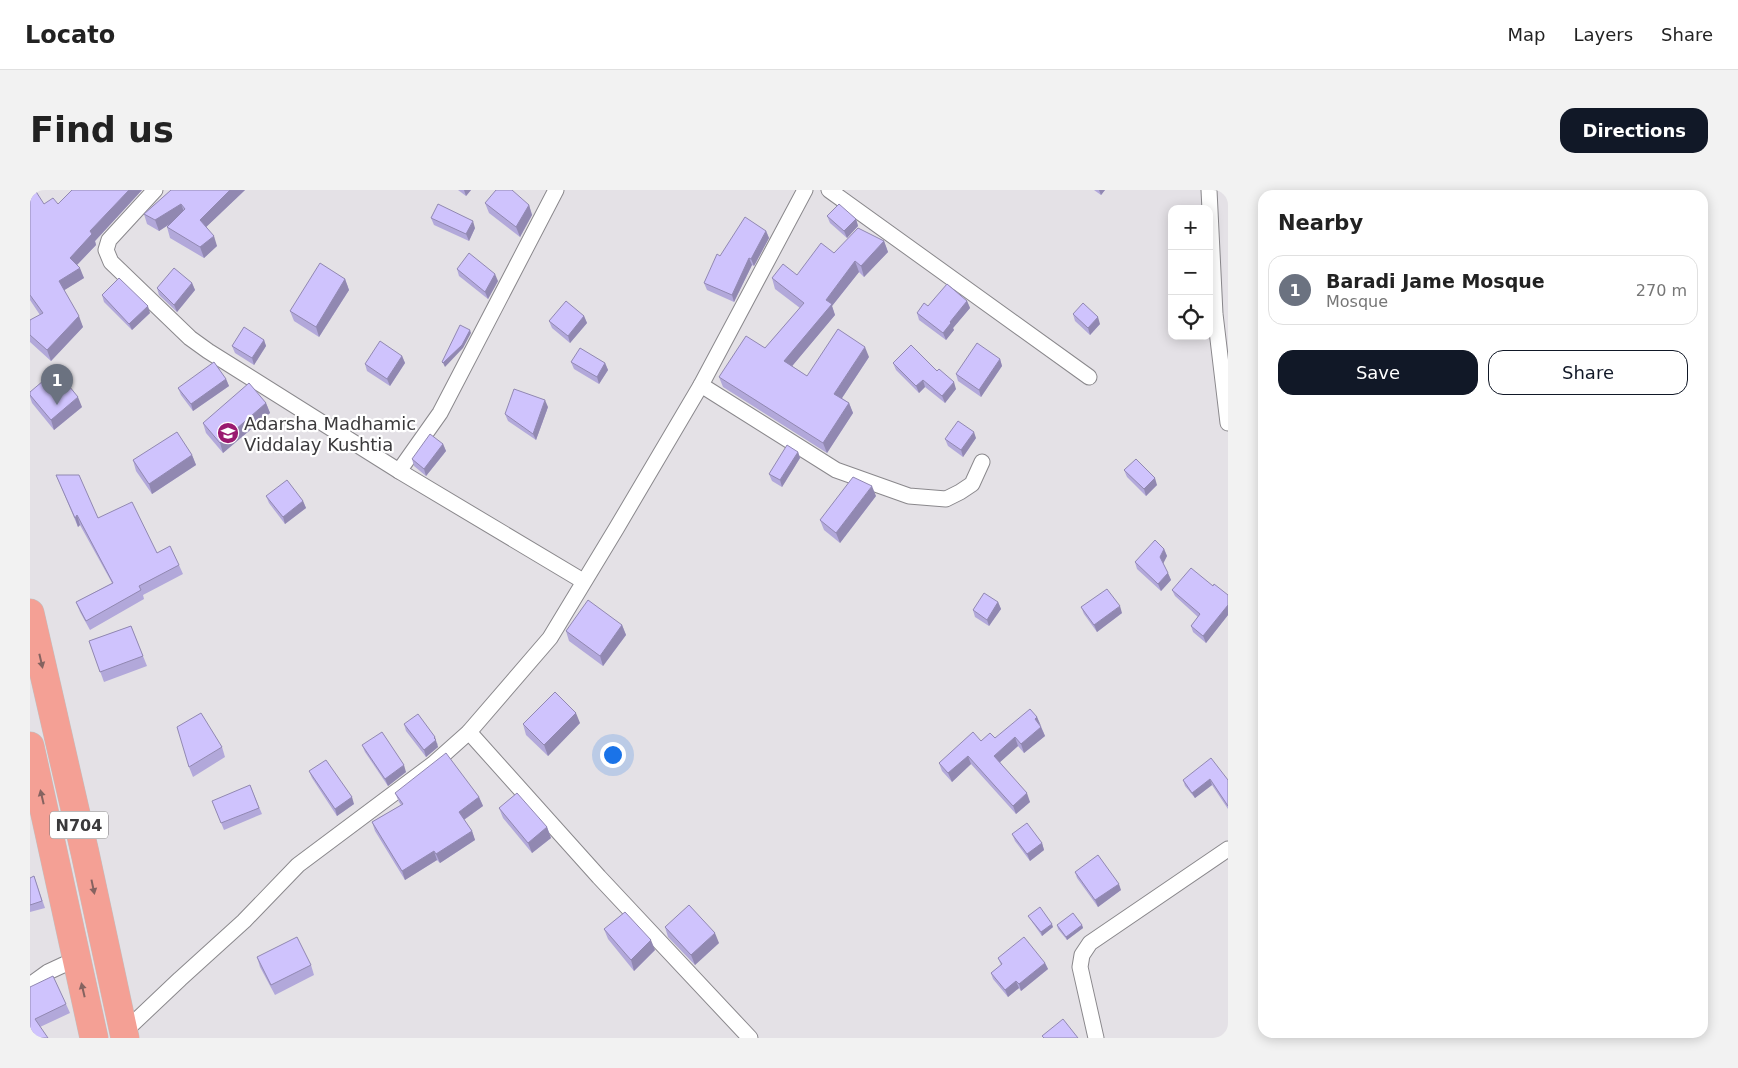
<!DOCTYPE html>
<html lang="en">
<head>
<meta charset="utf-8">
<style>
	body { margin:0; font-family:"DejaVu Sans",sans-serif; background:#f2f2f2; color:#222 }
	.controls { position:absolute; right:15px; top:15px; display:grid; overflow:hidden; border-radius:10px; box-shadow:0 2px 12px #0003 }
	.controls button { width:45px; height:45px; display:grid; place-items:center; padding:0; border:0; border-bottom:1px solid #e0e0e0; background:#fff; color:#222; font:25px sans-serif }
	.you { position:absolute; left:582px; top:564px; width:18px; height:18px; margin:-12px; border:4px solid #fff; border-radius:50%; background:#1a73e8; box-shadow:0 0 0 8px #1a73e833 }
	.badge { display:grid; place-items:center; width:32px; height:32px; border-radius:50%; background:#111827; color:#fff; font-size:16px; font-weight:700 }
	.pin { position:absolute; translate:-50% -41px; filter:drop-shadow(0 1px 2px #0008) }
	.pin::after { content:''; position:absolute; top:26px; width:18px; height:15px; background:inherit; clip-path:polygon(0 0,100% 0,50% 100%) }
	.list { margin:0; padding:0; list-style:none }
	h2 { display:flex; justify-content:space-between; align-items:center; height:65px; margin:0; padding:0 20px; font-size:21px }
	h2 small { font-size:16px; font-weight:400; color:#767676 }
	.list li { display:grid; grid-template-columns:32px 1fr auto; gap:15px; align-items:center; box-sizing:border-box; height:70px; margin:0 10px 10px; padding:0 10px; border:1px solid #e0e0e0; border-radius:15px }
	.list b { display:block; font-size:19px; white-space:nowrap }
	.list p { margin:0; font-size:16px; white-space:nowrap; color:#767676 }
	.list em { font-size:16px; font-style:normal; color:#767676 }
	.actions { display:flex; gap:10px; padding:15px 20px }
	.actions a { flex:1; padding:11px 0; border:1px solid #111827; border-radius:15px; text-align:center; font-size:18px; color:#111827 }
	.actions .main { background:#111827; color:#fff }
	.icon { flex:none; width:28px; height:28px; fill:none; stroke:currentColor; stroke-width:2; stroke-linecap:round; stroke-linejoin:round }
	.map { position:relative; flex:none; width:1198px; height:848px; overflow:hidden; border-radius:15px }
	header { display:flex; align-items:center; gap:30px; box-sizing:border-box; height:70px; padding:0 25px; background:#fff; border-bottom:1px solid #e0e0e0 }
	header strong { font-size:24px }
	nav { display:flex; gap:28px; margin-inline-start:auto; font-size:18px }
	.intro { display:flex; align-items:center; justify-content:space-between; box-sizing:border-box; height:120px; padding:0 30px }
	h1 { margin:0; font-size:35px }
	.button { padding:12px 22px; border-radius:15px; background:#111827; color:#fff; font-size:18px; font-weight:700 }
	main { display:flex; gap:30px; padding:0 30px }
	aside { flex:1; background:#fff; border-radius:15px; box-shadow:0 2px 12px #0003 }
	.map>svg:first-child { display:block }
</style>
</head>
<body>
<header>
<strong>Locato</strong>
<nav><a>Map</a><a>Layers</a><a>Share</a></nav>
</header>
<div class="intro"><h1>Find us</h1><a class="button">Directions</a></div>
<main>
<div class="map">
<svg width="1198" height="848" viewBox="0 0 1198 848">
	<rect width="100%" height="100%" fill="#e4e1e6"/>
	<g fill="none" stroke-linecap="round" stroke-linejoin="round">
		<g stroke="#8a888c" stroke-width="17">
			<g id="street">
				<polyline points="125,0 79,50 76,60 81,72 160,148 178,161 369,281 553,391"/>
				<polyline points="799,0 1059,187"/>
				<polyline points="1179,0 1185,124 1198,233"/>
				<polyline points="671,195 806,280 879,306 916,309 930,302 942,294 952,272"/>
				<polyline points="369,281 410,223 526,0"/>
				<polyline points="439,542 569,687 720,848"/>
				<polyline points="0,795 18,782 46,769"/>
				<polyline points="93,843 150,789 214,731 268,675 403,574 439,542 520,448 586,339 671,195 775,0"/>
				<polyline points="1066,848 1050,777 1052,765 1060,753 1198,659"/>
			</g>
		</g>
		<g stroke="#c0c0c1" stroke-width="29">
			<g id="highway">
				<polyline points="0,423 55,663 95,848"/>
				<polyline points="0,556 64,848"/>
			</g>
		</g>
		<use href="#street" stroke="#fff" stroke-width="15"/>
		<use href="#highway" stroke="#f4a095" stroke-width="28"/>
	</g>
	<g fill="#b2a8da">
		<polygon points="0,0 14,14 28,14 42,0 112,0 65,51 66,55 47,75 54,88 34,100 53,137 21,171 0,152 0,130 10,125 0,110"/>
		<polygon points="141,0 215,0 176,37 187,56 174,68 140,48 137,37 140,34 129,41 117,34 114,24"/>
		<polygon points="428,0 441,0 436,6"/>
		<polygon points="1064,0 1075,0 1071,5"/>
		<polygon points="455,13 499,15 502,25 490,47 459,23"/>
		<polygon points="797,26 826,29 828,36 817,48 800,33"/>
		<polygon points="401,28 445,38 439,51 404,35"/>
		<polygon points="736,41 739,48 724,76 722,75 704,112 677,100 674,93 690,66"/>
		<polygon points="854,51 858,62 834,87 829,82 802,116 805,125 762,176 777,186 839,167 812,208 819,213 823,223 797,263 693,197 689,187 735,158 770,118 745,99 742,88 767,85 804,63"/>
		<polygon points="427,79 468,91 458,109 429,86"/>
		<polygon points="315,89 319,100 289,147 264,131 260,121"/>
		<polygon points="162,93 165,100 147,122 129,105 127,98"/>
		<polygon points="72,105 120,123 102,140 74,112"/>
		<polygon points="937,111 940,118 923,138 924,140 916,150 889,130 887,123"/>
		<polygon points="1043,124 1070,134 1060,145 1045,131"/>
		<polygon points="554,126 557,133 540,153 522,138 519,131"/>
		<polygon points="234,150 236,156 224,175 205,163 202,156"/>
		<polygon points="372,166 375,173 360,196 337,181 335,174"/>
		<polygon points="970,169 972,176 951,207 928,191 926,184"/>
		<polygon points="541,172 575,173 578,180 569,194 544,179"/>
		<polygon points="863,173 907,181 926,199 915,213 895,197 889,203 866,180"/>
		<polygon points="196,189 199,196 163,221 151,205 148,198"/>
		<polygon points="0,202 52,217 24,240 2,213 0,207"/>
		<polygon points="236,213 240,223 193,263 176,243 173,233"/>
		<polygon points="518,217 506,250 478,231 475,224"/>
		<polygon points="946,248 933,267 918,256 915,249"/>
		<polygon points="413,254 416,261 396,286 384,276 382,269"/>
		<polygon points="768,262 770,268 752,297 742,291 739,284"/>
		<polygon points="162,265 166,275 122,304 106,281 103,270"/>
		<polygon points="1094,280 1127,295 1116,306 1097,287"/>
		<polygon points="26,285 68,328 149,375 153,384 113,405 114,409 60,440 50,422 46,412 82,393 50,335 48,337"/>
		<polygon points="236,306 273,311 276,318 255,334 239,313"/>
		<polygon points="846,306 810,353 794,340 790,330"/>
		<polygon points="1134,359 1137,366 1133,373 1141,390 1131,401 1107,379 1105,372"/>
		<polygon points="1183,396 1198,405 1198,425 1176,453 1163,442 1161,436 1168,427 1145,406 1142,400"/>
		<polygon points="968,412 971,419 959,436 945,427 943,420"/>
		<polygon points="1051,417 1092,423 1067,442 1054,424"/>
		<polygon points="592,435 596,445 573,476 539,451 536,441"/>
		<polygon points="101,436 117,476 74,492 59,451"/>
		<polygon points="1007,527 1015,546 994,563 988,556 970,572 1000,612 986,624 941,574 922,592 912,581 909,573 951,551 965,548"/>
		<polygon points="550,533 518,566 496,545 493,534"/>
		<polygon points="374,534 408,554 407,555 408,557 396,567 376,541"/>
		<polygon points="332,555 376,582 358,596 335,562"/>
		<polygon points="192,557 195,567 163,587 159,577"/>
		<polygon points="279,581 324,614 307,626 282,588"/>
		<polygon points="1153,590 1198,590 1198,619 1182,595 1165,608 1155,596"/>
		<polygon points="220,595 232,624 194,640 185,618"/>
		<polygon points="365,603 449,607 453,616 434,630 442,641 445,650 410,673 407,670 375,690 345,641 342,632 371,615 369,612"/>
		<polygon points="469,618 517,637 521,648 502,663 473,628"/>
		<polygon points="982,644 1012,653 1014,660 1000,671 985,651"/>
		<polygon points="1045,682 1091,700 1068,717 1047,688"/>
		<polygon points="4,686 15,718 0,722 0,688"/>
		<polygon points="998,726 1023,737 1012,746 1000,729"/>
		<polygon points="1027,735 1052,735 1053,738 1037,750 1028,739"/>
		<polygon points="635,737 689,753 665,775 638,747"/>
		<polygon points="574,739 625,760 604,781 578,749"/>
		<polygon points="227,767 281,775 284,785 245,805 230,777"/>
		<polygon points="968,768 1015,773 1018,779 991,801 989,798 978,807 963,789 961,783 971,775"/>
		<polygon points="0,797 36,814 40,823 10,837 0,848"/>
	</g>
	<g fill="#9188b1">
		<polygon points="99,0 112,0 65,51 66,55 44,78 40,68 60,41"/>
		<polygon points="200,0 215,0 173,40 170,30"/>
		<polygon points="434,0 441,0 436,6"/>
		<polygon points="1069,0 1075,0 1071,5"/>
		<polygon points="151,14 155,24 129,41 125,30"/>
		<polygon points="499,15 502,25 490,47 486,37"/>
		<polygon points="826,29 828,36 817,48 814,41"/>
		<polygon points="443,31 445,38 439,51 436,44"/>
		<polygon points="736,41 739,48 724,76 721,69"/>
		<polygon points="184,46 187,56 174,68 170,57"/>
		<polygon points="854,51 858,62 834,87 831,76"/>
		<polygon points="719,68 722,75 704,112 702,105"/>
		<polygon points="825,71 829,82 802,116 805,125 758,181 754,171 796,110"/>
		<polygon points="50,78 54,88 33,101 29,91"/>
		<polygon points="465,84 468,91 458,109 455,102"/>
		<polygon points="315,89 319,100 289,147 286,137"/>
		<polygon points="162,93 165,100 147,122 144,115"/>
		<polygon points="937,111 940,118 923,138 924,140 916,150 913,143 920,132"/>
		<polygon points="118,116 120,123 102,140 99,134"/>
		<polygon points="49,126 53,137 21,171 17,160"/>
		<polygon points="554,126 557,133 540,153 538,146"/>
		<polygon points="1068,127 1070,134 1060,145 1058,138"/>
		<polygon points="440,140 441,143 433,158 415,177 413,173"/>
		<polygon points="234,150 236,156 224,175 222,168"/>
		<polygon points="835,157 839,167 808,214 804,204"/>
		<polygon points="372,166 375,173 360,196 357,189"/>
		<polygon points="970,169 972,176 951,207 949,200"/>
		<polygon points="575,173 578,180 569,194 567,187"/>
		<polygon points="196,189 199,196 163,221 161,214"/>
		<polygon points="893,190 895,197 889,203 886,196"/>
		<polygon points="924,192 926,199 915,213 912,206"/>
		<polygon points="48,207 52,217 24,240 21,230"/>
		<polygon points="515,210 518,217 506,250 503,244"/>
		<polygon points="236,213 240,223 193,263 190,253"/>
		<polygon points="819,213 823,223 797,263 793,253"/>
		<polygon points="944,242 946,248 933,267 931,260"/>
		<polygon points="413,254 416,261 396,286 394,279"/>
		<polygon points="768,262 770,268 752,297 750,290"/>
		<polygon points="162,265 166,275 122,304 119,294"/>
		<polygon points="1125,288 1127,295 1116,306 1114,299"/>
		<polygon points="842,296 846,306 810,353 806,343"/>
		<polygon points="273,311 276,318 255,334 253,327"/>
		<polygon points="47,325 50,335 48,337 45,328"/>
		<polygon points="1134,359 1137,366 1133,374 1130,367"/>
		<polygon points="1138,383 1141,390 1131,401 1128,394"/>
		<polygon points="968,412 971,419 959,436 957,430"/>
		<polygon points="1198,415 1198,425 1176,453 1173,446"/>
		<polygon points="1090,416 1092,423 1067,442 1064,435"/>
		<polygon points="592,435 596,445 573,476 570,466"/>
		<polygon points="546,523 550,533 518,566 514,555"/>
		<polygon points="1007,527 1011,536 1005,529"/>
		<polygon points="1011,537 1015,546 994,563 991,554"/>
		<polygon points="405,547 408,557 396,567 394,560"/>
		<polygon points="985,547 988,556 968,574 964,566"/>
		<polygon points="938,566 941,574 922,592 918,583"/>
		<polygon points="374,575 376,582 358,596 355,589"/>
		<polygon points="1180,589 1182,595 1165,608 1162,603"/>
		<polygon points="997,603 1000,612 986,624 983,616"/>
		<polygon points="322,607 324,614 307,626 305,619"/>
		<polygon points="449,607 453,616 432,631 429,622"/>
		<polygon points="517,637 521,648 502,663 498,653"/>
		<polygon points="442,641 445,650 410,673 406,664"/>
		<polygon points="1012,653 1014,660 1000,671 997,664"/>
		<polygon points="404,661 407,670 375,690 372,681"/>
		<polygon points="1089,694 1091,700 1068,717 1065,710"/>
		<polygon points="1022,734 1023,737 1012,746 1011,742"/>
		<polygon points="1052,735 1053,738 1037,750 1036,747"/>
		<polygon points="685,743 689,753 665,775 661,765"/>
		<polygon points="621,750 625,760 604,781 601,770"/>
		<polygon points="1015,773 1018,779 991,801 989,794"/>
		<polygon points="986,791 989,798 978,807 975,800"/>
	</g>
	<g fill="#cfc3fd" stroke="#9188b1">
		<polygon points="0,0 5,0 14,14 23,8 28,14 42,0 99,0 60,41 62,44 40,68 50,78 29,91 49,126 17,160 0,145 0,130 13,123 0,105"/>
		<polygon points="141,0 200,0 170,30 184,46 170,57 137,37 155,19 151,14 125,30 114,24"/>
		<polygon points="466,0 482,0 499,15 486,37 455,13"/>
		<polygon points="408,14 443,31 436,44 401,28"/>
		<polygon points="809,14 826,29 814,41 797,26"/>
		<polygon points="715,27 736,41 721,69 719,68 702,105 674,93 687,64 690,66"/>
		<polygon points="828,38 854,51 831,76 825,71 796,110 802,114 754,171 777,186 808,139 835,157 804,204 819,213 793,253 689,187 716,146 735,158 774,113 742,88 753,74 767,85 791,53 804,63"/>
		<polygon points="439,63 465,84 455,102 427,79"/>
		<polygon points="290,73 315,89 286,137 260,121"/>
		<polygon points="144,78 162,93 144,115 127,98"/>
		<polygon points="89,88 118,116 99,134 72,105"/>
		<polygon points="917,94 937,111 920,132 921,133 913,143 887,123 894,113 898,116"/>
		<polygon points="536,111 554,126 538,146 519,131"/>
		<polygon points="1053,113 1068,127 1058,138 1043,124"/>
		<polygon points="430,135 440,140 432,155 413,173 412,172"/>
		<polygon points="214,137 234,150 222,168 202,156"/>
		<polygon points="350,151 372,166 357,189 335,174"/>
		<polygon points="947,153 970,169 949,200 926,184"/>
		<polygon points="881,155 907,181 909,179 924,192 912,206 893,190 886,196 863,173"/>
		<polygon points="550,158 575,173 567,187 541,172"/>
		<polygon points="184,172 196,189 161,214 148,198"/>
		<polygon points="26,180 48,207 21,230 0,205 0,202"/>
		<polygon points="219,193 236,213 190,253 173,233"/>
		<polygon points="484,199 515,210 503,244 475,224"/>
		<polygon points="928,231 944,242 931,260 915,249"/>
		<polygon points="147,242 162,265 119,294 103,270"/>
		<polygon points="400,244 413,254 394,279 382,269"/>
		<polygon points="757,255 768,262 750,290 739,284"/>
		<polygon points="1106,269 1125,288 1114,299 1094,280"/>
		<polygon points="26,285 49,285 68,328 102,312 127,363 140,356 149,375 109,396 111,400 56,431 46,412 83,393 47,325 45,328"/>
		<polygon points="823,287 842,296 806,343 790,330"/>
		<polygon points="257,290 273,311 253,327 236,306"/>
		<polygon points="1125,350 1134,359 1130,367 1138,383 1128,394 1105,372"/>
		<polygon points="1161,378 1183,396 1184,394 1198,405 1198,415 1173,446 1161,436 1170,424 1142,400"/>
		<polygon points="1077,399 1090,416 1064,435 1051,417"/>
		<polygon points="954,403 968,412 957,430 943,420"/>
		<polygon points="558,410 592,435 570,466 536,441"/>
		<polygon points="101,436 113,466 70,482 59,451"/>
		<polygon points="525,502 546,523 514,555 493,534"/>
		<polygon points="1000,519 1007,527 1005,529 1011,537 991,554 985,547 964,566 997,603 983,616 938,566 918,583 909,573 943,542 951,551 960,543 965,548"/>
		<polygon points="171,523 192,557 159,577 147,537"/>
		<polygon points="388,524 405,547 404,548 406,550 394,560 374,534"/>
		<polygon points="352,542 374,575 355,589 332,555"/>
		<polygon points="416,563 449,607 429,622 442,641 406,664 404,661 372,681 342,632 373,614 365,603"/>
		<polygon points="1181,568 1198,590 1198,616 1180,589 1162,603 1153,590"/>
		<polygon points="296,570 322,607 305,619 279,581"/>
		<polygon points="220,595 229,618 191,633 182,611"/>
		<polygon points="487,603 517,637 498,653 469,618"/>
		<polygon points="997,633 1012,653 997,664 982,644"/>
		<polygon points="1068,665 1089,694 1065,710 1045,682"/>
		<polygon points="4,686 12,711 0,715 0,688"/>
		<polygon points="659,715 685,743 661,765 635,737"/>
		<polygon points="1010,717 1022,734 1011,742 998,726"/>
		<polygon points="595,722 621,750 601,770 574,739"/>
		<polygon points="1043,723 1052,735 1036,747 1027,735"/>
		<polygon points="267,747 281,775 241,795 227,767"/>
		<polygon points="994,747 1015,773 989,794 986,791 975,800 961,783 972,774 968,768"/>
		<polygon points="23,786 36,814 5,829 18,848 0,848 0,797"/>
		<polygon points="1033,829 1048,848 1014,848 1012,846"/>
	</g>
	<defs><path id="oneway-solid" d="M-6-.8H1V-3.2L6.5 0L1 3.2V.8H-6Z" transform="scale(1.25)"/></defs>
	<g fill="#856360">
		<use href="#oneway-solid" transform="translate(11 471) rotate(77)"/>
		<use href="#oneway-solid" transform="translate(12 607) rotate(-103)"/>
		<use href="#oneway-solid" transform="translate(63 697) rotate(78)"/>
		<use href="#oneway-solid" transform="translate(53 800) rotate(-103)"/>
	</g>
	<defs>
		<g id="school-disc" transform="scale(1.125)"><circle r="9.5" fill="#9a1a70" stroke="#fff"/><path d="M0-5L7-2L0 1L-7-2ZM-4 1L0 2.5L4 1V4Q0 6-4 4Z" fill="#fff"/></g>
	</defs>
	<g fill-rule="evenodd">
		<use href="#school-disc" x="198" y="243"/>
	</g>
	<g text-anchor="middle" dominant-baseline="central" stroke-width="4.5" stroke-linejoin="round" paint-order="stroke">
		<rect fill="#fff" stroke="#767576" stroke-width="1" x="20" y="621.5" width="58" height="27" rx="4"/>
		<g font-size="16" font-weight="bold" fill="#3b3a3c">
			<text x="49" y="635">N704</text>
		</g>
		<g font-size="18" fill="#3b3a3c" stroke="#fff" text-anchor="start">
			<text x="214" y="233">Adarsha Madhamic<tspan x="214" dy="21">Viddalay Kushtia</tspan></text>
		</g>
	</g>
</svg>
<div class="controls">
<button>+</button>
<button>−</button>
<button><svg class="icon" aria-label="locate" viewBox="0 0 24 24"><circle cx="12" cy="12" r="6"/><path d="M12 2v4M12 18v4M2 12h4M18 12h4"/></svg></button>
</div>
<div class="you"></div>
<div class="pin badge" style="left:27px;top:215px;background:#6b7280">1</div>
</div>
<aside>
<h2>Nearby<small></small></h2>
<ul class="list">
<li><span class="badge" style="background:#6b7280">1</span><div><b>Baradi Jame Mosque</b><p>Mosque</p></div><em>270 m</em></li>
</ul>
<div class="actions"><a class="main">Save</a><a>Share</a></div>
</aside>
</main>
</body>
</html>
